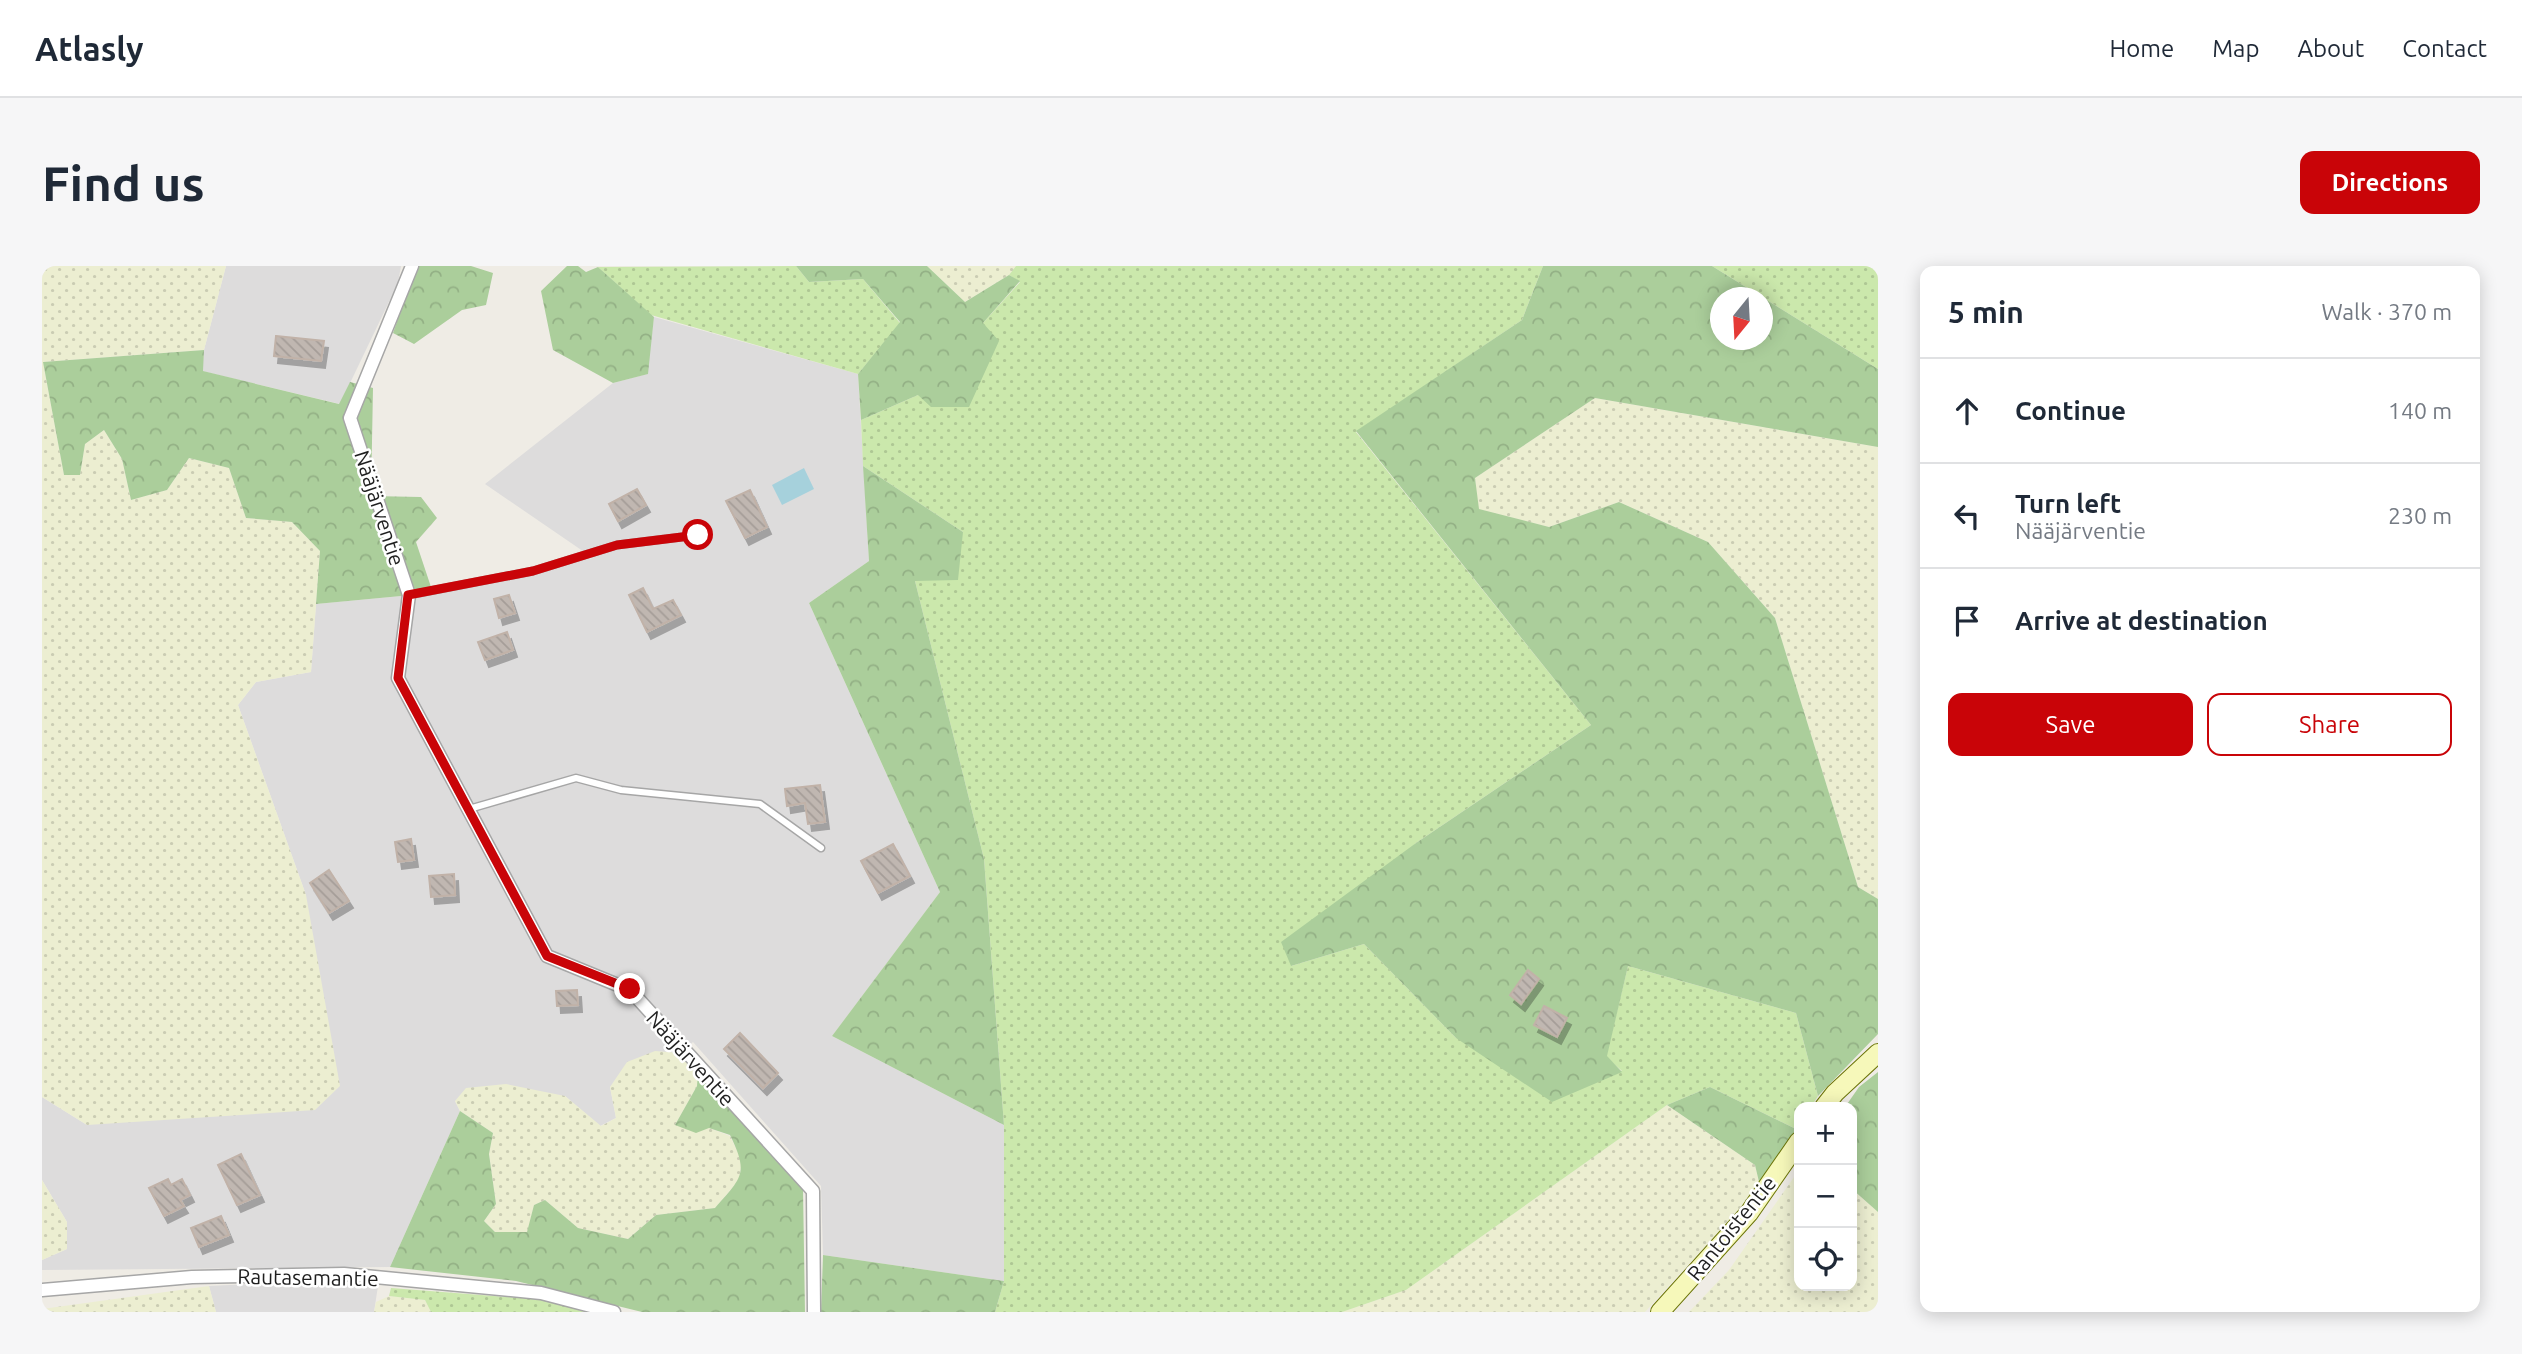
<!DOCTYPE html>
<html lang="en">
<head>
<meta charset="utf-8">
<style>
	body { margin:0; font-family:Ubuntu,sans-serif; background:#f6f6f7; color:#1f2937 }
	.controls { position:absolute; right:21px; bottom:21px; display:grid; overflow:hidden; border-radius:14px; box-shadow:0 4px 18px #0003 }
	.controls button { width:63px; height:63px; display:grid; place-items:center; padding:0; border:0; border-bottom:2px solid #e0e1e3; background:#fff; color:#1f2937; font:35px sans-serif }
	.compass { position:absolute; left:1668px; top:21px; width:63px; height:63px; border-radius:50%; background:#fff; box-shadow:0 4px 18px #0003; rotate:198deg }
	.stop { position:absolute; width:21px; height:21px; margin:-16px; border:5px solid #c90408; border-radius:50%; background:#fff }
	.stop.end { background:#c90408; border-color:#fff; box-shadow:0 2px 7px #0008 }
	.list { margin:0; padding:0; list-style:none }
	h2 { display:flex; justify-content:space-between; align-items:center; height:91px; margin:0; padding:0 28px; font-size:30px }
	h2 small { font-size:23px; font-weight:400; color:#747a83 }
	.list li { display:grid; grid-template-columns:46px 1fr auto; gap:21px; align-items:center; box-sizing:border-box; height:105px; padding:0 28px; border-top:2px solid #e0e1e3 }
	.list b { display:block; font-size:26px; white-space:nowrap }
	.list p { margin:0; font-size:23px; white-space:nowrap; color:#747a83 }
	.list em { font-size:23px; font-style:normal; color:#747a83 }
	.actions { display:flex; gap:14px; padding:21px 28px }
	.actions a { flex:1; padding:16px 0; border:2px solid #c90408; border-radius:14px; text-align:center; font-size:24px; color:#c90408 }
	.actions .main { background:#c90408; color:#fff }
	.icon { flex:none; width:38px; height:38px; fill:none; stroke:currentColor; stroke-width:2; stroke-linecap:round; stroke-linejoin:round }
	.map { position:relative; flex:none; width:1836px; height:1046px; overflow:hidden; border-radius:14px }
	header { display:flex; align-items:center; gap:42px; box-sizing:border-box; height:98px; padding:0 35px; background:#fff; border-bottom:2px solid #e0e1e3 }
	header strong { font-size:33px }
	nav { display:flex; gap:38px; margin-inline-start:auto; font-size:24px }
	.intro { display:flex; align-items:center; justify-content:space-between; box-sizing:border-box; height:168px; padding:0 42px }
	h1 { margin:0; font-size:49px }
	.button { padding:18px 32px; border-radius:14px; background:#c90408; color:#fff; font-size:24px; font-weight:700 }
	main { display:flex; gap:42px; padding:0 42px }
	aside { flex:1; background:#fff; border-radius:14px; box-shadow:0 4px 18px #0003 }
	.map>svg:first-child { display:block }
</style>
</head>
<body>
<header>
<strong>Atlasly</strong>
<nav><a>Home</a><a>Map</a><a>About</a><a>Contact</a></nav>
</header>
<div class="intro"><h1>Find us</h1><a class="button">Directions</a></div>
<main>
<div class="map">
<svg width="1836" height="1046" viewBox="0 0 1836 1046">
	<defs>
		<pattern id="farmland-dots" width="8" height="8" patternUnits="userSpaceOnUse" patternTransform="scale(1.75)"><rect width="8" height="8" fill="#eceed1"/><path d="M2 2h.1M6 6h.1" fill="none" stroke="#caccb3" stroke-width="1.8" stroke-linecap="round"/></pattern>
		<pattern id="grass-dots" width="8" height="8" patternUnits="userSpaceOnUse" patternTransform="scale(1.75)"><rect width="8" height="8" fill="#cbe8ac"/><path d="M2 2h.1M6 6h.1" fill="none" stroke="#aec794" stroke-width="1.8" stroke-linecap="round"/></pattern>
		<pattern id="forest-crowns" width="20" height="18" patternUnits="userSpaceOnUse" patternTransform="scale(1.75)"><rect width="20" height="18" fill="#abce9b"/><path d="M2 6a3 3 0 1 1 6 0M12 15a3 3 0 1 1 6 0" fill="none" stroke="#93b085"/></pattern>
		<pattern id="building-back-hatch" width="6" height="6" patternUnits="userSpaceOnUse" patternTransform="scale(1.75)"><rect width="6" height="6" fill="#c0b7b1"/><path d="M-1 5l2 2M0 0l6 6M5-1l2 2" fill="none" stroke="#a59d98"/></pattern>
		<filter id="shadow"><feDropShadow dx="4" dy="7" stdDeviation="0" flood-color="#0004"/></filter>
	</defs>
	<rect width="100%" height="100%" fill="#efece5"/>
	<g fill="#dddcdc">
		<polygon points="184,0 359,0 356,17 298,138 160,105 162,84"/>
		<polygon points="612,51 816,108 827,295 767,337 898,626 790,770 962,859 962,1015 781,989 779,920 651,776 639,787 568,821 574,852 558,860 523,830 413,835 418,845 348,1001 0,1004 0,994 25,983 25,956 0,914 0,831 45,859 264,629 196,439 214,416 269,406 274,338 391,327 551,292 443,218 571,117 605,108"/>
		<polygon points="253,1016 336,1020 332,1046 174,1046 167,1020"/>
	</g>
	<g fill="url(#farmland-dots)">
		<polygon points="0,0 184,0 162,84 1,96 22,209 38,209 43,178 62,164 80,193 89,234 125,224 147,192 187,202 204,252 250,256 278,285 269,406 214,416 196,439 264,629 298,820 273,844 45,859 0,831"/>
		<polygon points="885,0 974,0 967,9 923,36"/>
		<polygon points="1553,132 1836,181 1836,633 1816,621 1733,352 1666,276 1577,236 1507,261 1436,243 1433,212"/>
		<polygon points="613,785 639,787 656,806 655,820 633,859 667,862 688,870 700,895 697,914 673,942 614,949 586,973 536,962 503,934 492,939 485,967 453,966 442,955 454,938 447,887 451,867 418,845 413,835 424,822 464,818 523,830 559,860 574,852 568,821 585,796"/>
		<polygon points="1625,839 1713,899 1718,920 1603,1046 1300,1046 1364,1024"/>
		<polygon points="1757,904 1757,1020 1810,1020 1810,923 1836,946 1836,1046 1647,1046 1687,1004"/>
		<polygon points="0,914 25,956 25,983 0,994"/>
		<polygon points="167,1020 174,1046 0,1046 0,1043"/>
		<polygon points="347,1030 383,1034 389,1046 332,1046 334,1036"/>
	</g>
	<g fill="url(#grass-dots)">
		<polygon points="754,0 767,16 821,13 858,57 816,108 609,49 556,1"/>
		<polygon points="974,0 1501,0 1480,54 1314,166 1549,459 1374,577 1249,700 1322,678 1414,772 1580,805 1564,791 1586,700 1754,747 1776,830 1769,841 1757,841 1756,864 1668,821 1625,839 1364,1024 1300,1046 953,1046 962,1015 962,859 942,593 873,315 921,266 821,200 819,154 876,129 978,16 967,9"/>
		<polygon points="1670,0 1836,0 1836,103"/>
		<polygon points="349,1022 504,1034 543,1046 389,1046 383,1034 347,1030"/>
	</g>
	<g fill="url(#forest-crowns)" fill-rule="evenodd">
		<polygon points="374,0 429,0 451,7 444,39 420,44 372,78 351,67"/>
		<polygon points="525,0 536,0 544,6 556,1 612,51 606,108 571,117 511,84 499,25"/>
		<polygon points="754,0 885,0 923,36 967,9 978,15 941,57 957,75 927,141 889,141 876,129 819,154 816,108 858,56 821,13 767,16"/>
		<path d="M1501,0H1670L1836,103V181L1553,132L1433,212L1437,243L1507,261L1577,236L1666,276L1733,352L1816,621L1836,633V768L1776,830L1754,747L1586,700L1565,790L1580,806L1510,836L1414,772L1322,678L1249,700L1239,676L1374,577L1549,459L1314,165L1480,54ZM1678,32H1720V74H1678Z"/>
		<polygon points="162,84 161,105 297,138 308,116 331,122 329,230 379,231 395,252 374,276 391,327 274,338 278,285 250,256 204,252 187,202 147,192 125,224 89,234 80,193 62,164 43,178 38,209 22,209 1,96"/>
		<polygon points="821,200 921,266 916,314 873,315 942,593 962,859 790,770 898,626 767,337 827,295"/>
		<path d="M656,806L761,923L763,1046H600L474,1015L348,1001L418,845L451,867L447,888L454,938L442,955L453,966H485L492,939L503,934L536,962L586,973L614,949L673,942C700,911 707,908 688,869L667,862L654,867L633,859L655,820Z"/>
		<polygon points="1836,806 1836,946 1810,923 1810,841 1803,841 1817,821"/>
		<polygon points="1668,821 1756,864 1718,920 1713,899 1625,839"/>
		<polygon points="781,989 962,1015 953,1046 779,1046"/>
	</g>
	<polygon fill="#a6d1dc" points="762,202 772,223 740,239 730,219"/>
	<g fill="url(#building-back-hatch)" stroke="#c1b2a8" stroke-width="2" filter="url(#shadow)">
		<polygon points="234,70 282,75 279,95 232,90"/>
		<polygon points="595,223 604,239 576,255 567,238"/>
		<polygon points="708,224 725,261 703,272 684,235"/>
		<polygon points="601,322 611,343 631,334 639,349 605,366 587,329"/>
		<polygon points="467,329 473,347 457,352 452,333"/>
		<polygon points="465,366 471,384 443,394 436,376"/>
		<polygon points="778,519 783,556 766,558 763,537 745,540 743,523"/>
		<polygon points="369,573 372,594 356,596 353,576"/>
		<polygon points="851,578 868,610 836,627 819,595"/>
		<polygon points="287,604 307,635 287,647 268,617"/>
		<polygon points="412,608 413,629 389,631 387,610"/>
		<polygon points="1486,704 1497,713 1479,738 1468,729"/>
		<polygon points="535,724 536,739 515,740 514,725"/>
		<polygon points="1502,740 1525,752 1515,771 1492,759"/>
		<polygon points="698,767 736,807 721,822 682,783"/>
		<polygon points="199,888 218,929 195,939 176,899"/>
		<polygon points="126,913 129,919 140,913 148,929 138,934 142,940 122,950 107,922"/>
		<polygon points="179,950 187,969 157,981 149,962"/>
	</g>
	<g fill="none" stroke-linecap="round" stroke-linejoin="round">
		<g stroke="#a6a6a6" stroke-width="9">
			<g id="lane">
				<polyline points="367,329 491,305 575,279 656,269"/>
				<polyline points="427,543 534,512 579,524 718,538 779,582"/>
			</g>
		</g>
		<g stroke="#a6a6a6" stroke-width="15">
			<g id="street">
				<polyline points="370,0 308,152 367,329 356,412 505,690 588,724 771,925 772,1046"/>
				<polyline points="0,1024 150,1011 302,1008 499,1027 572,1046"/>
			</g>
		</g>
		<g stroke="#6b7407" stroke-width="20">
			<g id="secondary">
				<polyline points="1782,841 1793,827 1836,787"/>
				<polyline points="1618,1046 1707,947 1757,875"/>
			</g>
		</g>
		<use href="#lane" stroke="#fff" stroke-width="6"/>
		<use href="#street" stroke="#fff" stroke-width="12"/>
		<use href="#secondary" stroke="#f6f8ba" stroke-width="18"/>
	</g>
	<g fill="none" stroke-linecap="round" stroke-linejoin="round">
		<polyline stroke="#c90408" stroke-width="9" points="588,723 505,690 356,412 366,329 491,305 575,279 656,269"/>
	</g>
	<g text-anchor="middle" dominant-baseline="central" stroke-width="5" stroke-linejoin="round" paint-order="stroke">
		<g font-size="21" fill="#1f1f1f" stroke="#fff">
			<text transform="translate(338 242) rotate(72)">Nääjärventie</text>
			<text transform="translate(649 792) rotate(48)">Nääjärventie</text>
			<text transform="translate(1689 962) rotate(-51)">Rantoistentie</text>
			<text transform="translate(266 1011) rotate(1)">Rautasemantie</text>
		</g>
	</g>
</svg>
<div class="controls">
<button>+</button>
<button>−</button>
<button><svg class="icon" aria-label="locate" viewBox="0 0 24 24"><circle cx="12" cy="12" r="6"/><path d="M12 2v4M12 18v4M2 12h4M18 12h4"/></svg></button>
</div>
<svg class="compass" viewBox="-18 -18 36 36"><path d="M0-13l5 13h-10z" fill="#e53935"/><path d="M0 13l5-13h-10z" fill="#747a83"/></svg>
<div class="stop" style="left:656px;top:269px"></div>
<div class="stop end" style="left:588px;top:723px"></div>
</div>
<aside>
<h2>5 min<small>Walk · 370 m</small></h2>
<ul class="list">
<li><svg class="icon" aria-label="ahead" viewBox="0 0 24 24"><path d="M12 20V5M6 11l6-6 6 6"/></svg><div><b>Continue</b></div><em>140 m</em></li>
<li><svg class="icon" aria-label="left" viewBox="0 0 24 24"><path d="M17 20v-9H6M10 6l-5 5 5 5"/></svg><div><b>Turn left</b><p>Nääjärventie</p></div><em>230 m</em></li>
<li><svg class="icon" aria-label="arrive" viewBox="0 0 24 24"><path d="M6 21V4h12l-3 4 3 4H6"/></svg><div><b>Arrive at destination</b></div></li>
</ul>
<div class="actions"><a class="main">Save</a><a>Share</a></div>
</aside>
</main>
</body>
</html>
